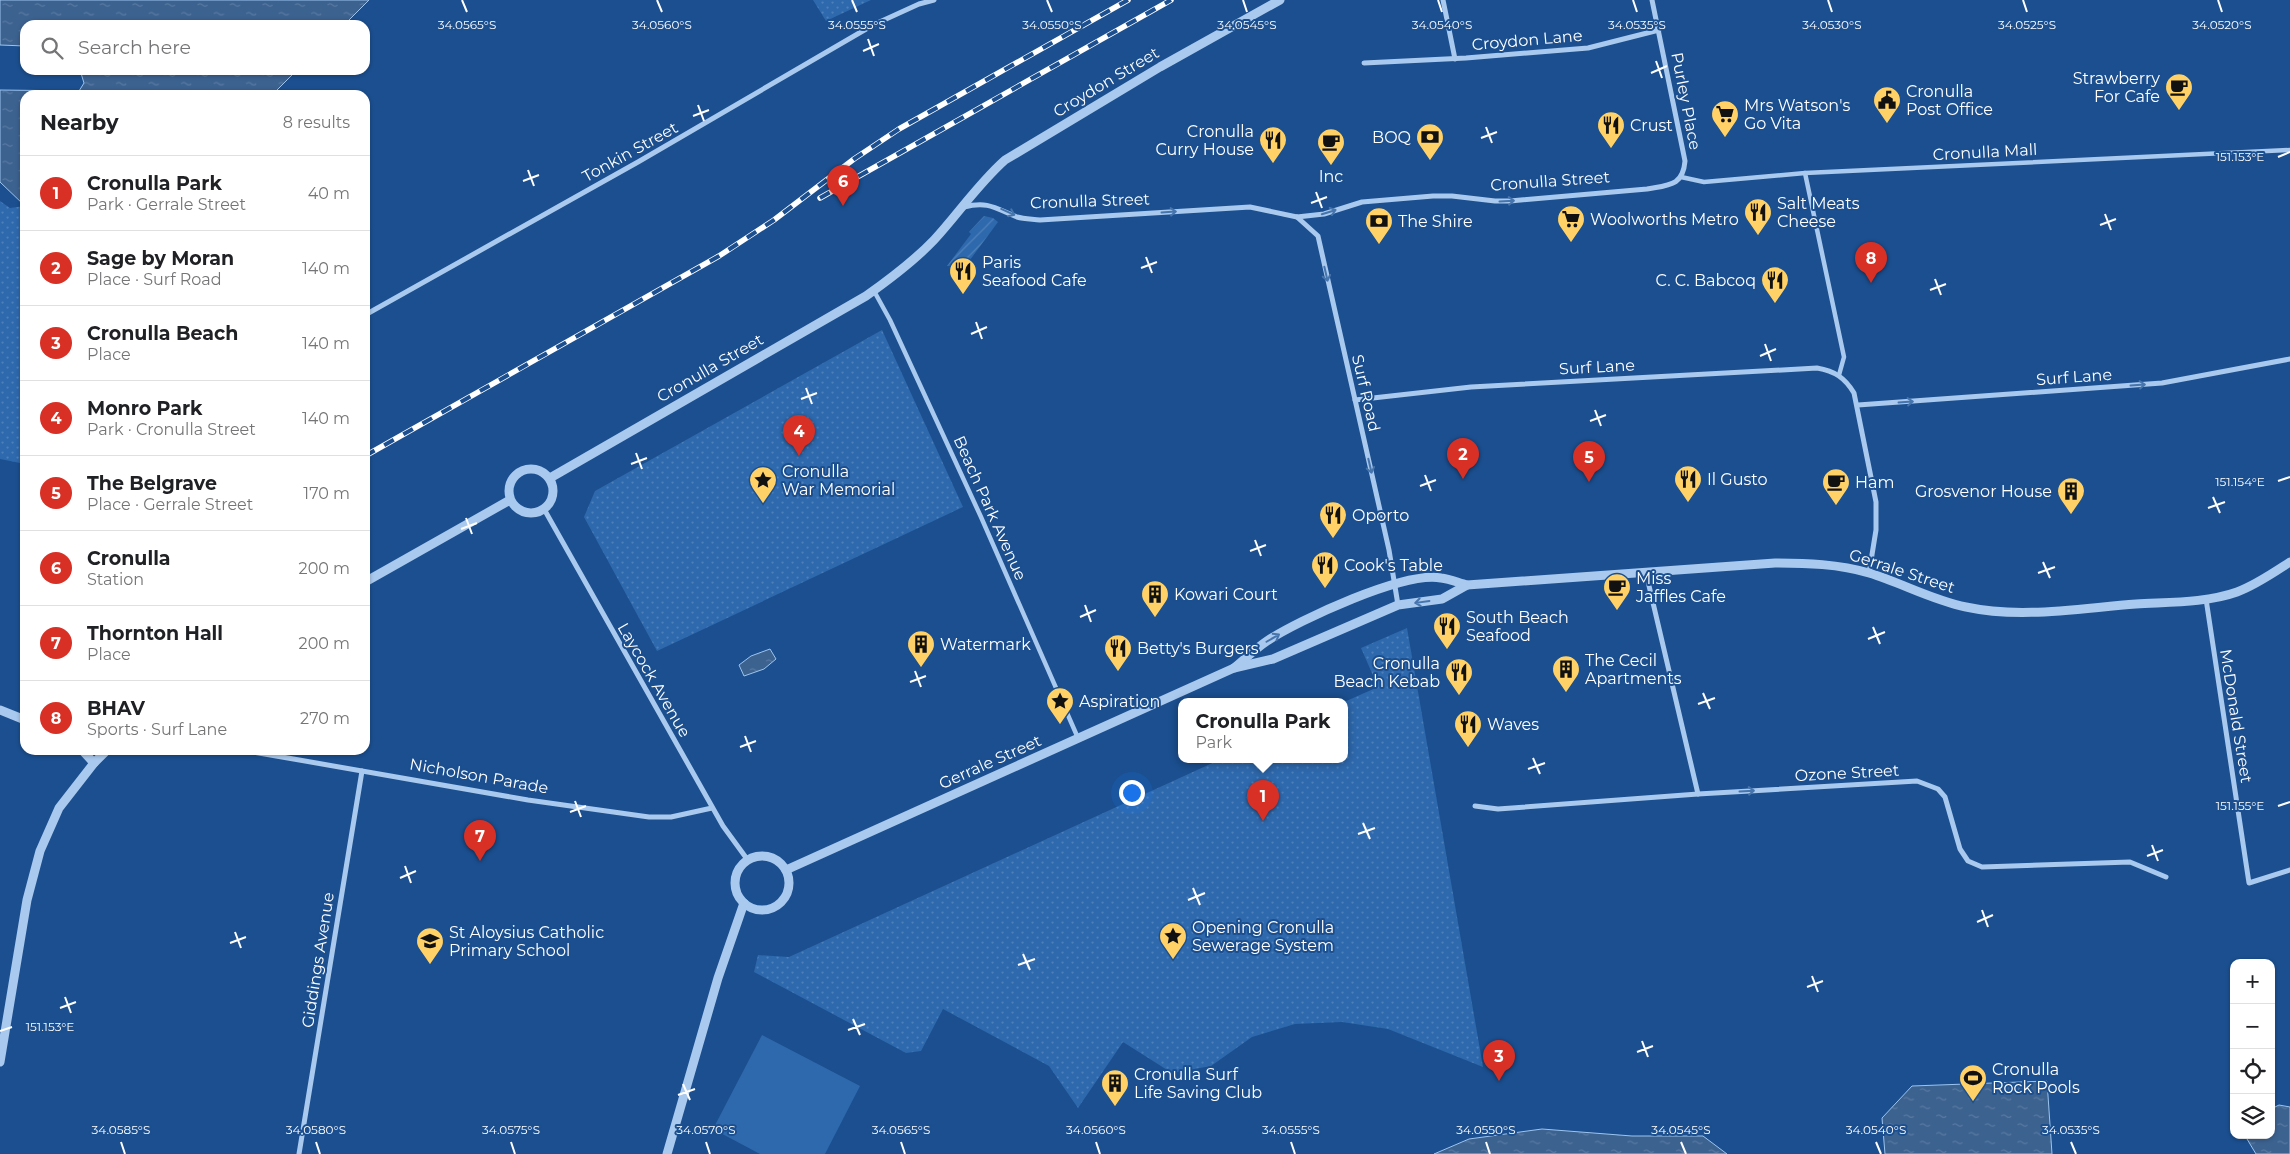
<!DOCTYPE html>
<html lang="en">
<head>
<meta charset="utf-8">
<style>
	body { margin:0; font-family:Montserrat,sans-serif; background:#f6f6f6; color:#202124 }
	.controls { position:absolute; right:15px; bottom:15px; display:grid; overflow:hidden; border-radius:10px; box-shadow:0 1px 4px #0004 }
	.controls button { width:45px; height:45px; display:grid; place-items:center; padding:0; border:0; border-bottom:1px solid #e0e0e0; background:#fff; color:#202124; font:25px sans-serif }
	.you { position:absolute; left:1131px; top:792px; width:18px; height:18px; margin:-12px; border:4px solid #fff; border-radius:50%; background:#1a73e8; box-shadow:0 0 0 8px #1a73e833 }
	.badge { display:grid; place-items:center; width:32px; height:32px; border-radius:50%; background:#d93025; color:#fff; font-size:16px; font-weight:700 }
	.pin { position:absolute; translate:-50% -41px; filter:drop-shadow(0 1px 2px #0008) }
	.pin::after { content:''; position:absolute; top:26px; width:18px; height:15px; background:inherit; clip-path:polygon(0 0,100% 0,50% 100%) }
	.popup { position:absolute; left:1178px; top:698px; width:170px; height:65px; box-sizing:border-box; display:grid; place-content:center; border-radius:10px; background:#fff; filter:drop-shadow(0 1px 4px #0005); font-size:16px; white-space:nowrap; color:#757577 }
	.popup b { font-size:19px; color:#202124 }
	.popup::after { content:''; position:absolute; left:50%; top:100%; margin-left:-10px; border:10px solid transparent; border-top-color:#fff }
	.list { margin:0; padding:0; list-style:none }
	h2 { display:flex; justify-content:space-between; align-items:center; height:65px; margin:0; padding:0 20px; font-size:21px }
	h2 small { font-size:16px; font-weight:400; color:#757577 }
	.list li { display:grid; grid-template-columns:32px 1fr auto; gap:15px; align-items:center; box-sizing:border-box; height:75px; padding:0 20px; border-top:1px solid #e0e0e0 }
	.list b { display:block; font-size:19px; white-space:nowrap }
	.list p { margin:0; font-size:16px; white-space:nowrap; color:#757577 }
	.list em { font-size:16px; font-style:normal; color:#757577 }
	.icon { flex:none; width:28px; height:28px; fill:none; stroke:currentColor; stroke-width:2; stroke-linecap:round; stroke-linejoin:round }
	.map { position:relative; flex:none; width:2290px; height:1154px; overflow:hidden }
	.search { position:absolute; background:#fff; box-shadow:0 1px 4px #0004; left:20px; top:20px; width:350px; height:55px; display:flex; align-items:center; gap:12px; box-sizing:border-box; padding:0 18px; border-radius:15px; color:#757577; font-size:19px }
	.panel { position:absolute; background:#fff; box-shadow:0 1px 4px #0004; left:20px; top:90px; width:350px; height:665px; border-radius:15px }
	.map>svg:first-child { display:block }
</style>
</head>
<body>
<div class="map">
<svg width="2290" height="1154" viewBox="0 0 2290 1154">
	<defs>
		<pattern id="park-dots" width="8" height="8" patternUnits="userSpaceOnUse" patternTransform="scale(1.25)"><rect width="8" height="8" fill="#2e69ad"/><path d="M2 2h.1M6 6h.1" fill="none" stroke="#4d80b9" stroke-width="1.8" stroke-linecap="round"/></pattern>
		<pattern id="garden-furrows" width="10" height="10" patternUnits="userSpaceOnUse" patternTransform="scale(1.25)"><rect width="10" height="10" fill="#2e69ad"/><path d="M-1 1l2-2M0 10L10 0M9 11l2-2" fill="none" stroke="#4d80b9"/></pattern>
		<pattern id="water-ripples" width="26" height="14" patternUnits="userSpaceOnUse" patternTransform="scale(1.25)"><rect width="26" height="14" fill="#3c6290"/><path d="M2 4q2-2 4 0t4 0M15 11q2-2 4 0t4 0" fill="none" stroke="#597aa1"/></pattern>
	</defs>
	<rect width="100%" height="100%" fill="#1b4f8f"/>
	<polygon fill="#2e69ad" points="762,1035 860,1086 825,1154 760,1154 713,1129"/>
	<g fill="url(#park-dots)">
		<polygon points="813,0 871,0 826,21"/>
		<polygon points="0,201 10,208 25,206 25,464 0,459"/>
		<polygon points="882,330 963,507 657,651 584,517 595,491"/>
		<polygon points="1407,628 1483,1067 1388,1029 1342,1022 1295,1024 1252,1037 1211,1066 1172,1073 1123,1042 1078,1108 1049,1066 943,1009 921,1051 906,1053 754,972 758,955 789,957 1219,760 1344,760 1344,702 1378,687 1361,648"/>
	</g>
	<polygon fill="url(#garden-furrows)" points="984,216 993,218 998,222 967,264 961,267 947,266 971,234 969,232"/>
	<g fill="url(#water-ripples)" stroke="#9cc4f0">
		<polygon points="0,0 369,0 344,25 25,25 25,46 0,45"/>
		<polygon points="80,70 297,70 272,95 25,95 25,206 0,182 0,90 79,91 84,83"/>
		<polygon points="770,649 776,659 764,669 744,676 739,665 751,656"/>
		<polygon points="2047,1081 2052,1154 1885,1154 1882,1118 1912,1086"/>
		<polygon points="2279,1105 2290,1107 2290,1154 2256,1154 2247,1139 2250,1135 2271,1135 2271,1109"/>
		<polygon points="1542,1129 1632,1136 1703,1136 1727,1154 1434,1154 1469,1139"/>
	</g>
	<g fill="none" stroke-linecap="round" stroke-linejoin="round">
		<g stroke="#a9c9ee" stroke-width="4.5">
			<polyline points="1805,173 1844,357 1839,375"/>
			<polyline points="1681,177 1704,182 1805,173 2290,150"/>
			<polyline points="874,291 890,320 981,517 1078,738"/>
		</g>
		<g stroke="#a9c9ee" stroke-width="5">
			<polyline points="1443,0 1455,59"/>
			<polyline points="1364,63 1466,58 1588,48 1659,30"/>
			<path d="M964,207C988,201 995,208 1017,217C1024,219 1033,219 1040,220L1250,207L1297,217L1324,214L1362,202L1433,196H1452L1495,201H1510L1647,189C1669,185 1683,186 1685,161L1652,0"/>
			<polyline points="1297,217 1318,236 1389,550 1398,605"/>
			<polyline points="365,315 638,162 873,25 919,4 934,0"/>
			<path d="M1355,400L1471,387L1817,368C1835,371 1845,378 1854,393L1876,502V530L1869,573"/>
			<polyline points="1858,405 2162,383 2290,359"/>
			<polyline points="544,509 723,826 747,859"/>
			<polyline points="1646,573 1698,794"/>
			<polyline points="2206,599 2249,883 2290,870"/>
			<polyline points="242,750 528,800 649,817 671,817 712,808"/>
			<polyline points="1475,806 1498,809 1698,794 1917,781 1938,789 1945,797 1960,849 1968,861 1982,867 2130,862 2166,877"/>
			<polyline points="299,1154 362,771"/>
		</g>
		<g stroke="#a9c9ee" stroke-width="9">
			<circle cx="531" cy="491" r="22"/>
			<path d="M550,478L866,296C890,279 914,261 934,240C958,214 978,184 1005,160L1160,67L1280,0"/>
			<polyline points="365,582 510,500"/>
			<path d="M1234,668C1245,659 1255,649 1267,641C1299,620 1404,571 1441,578C1450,579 1459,583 1467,585L1775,563C1806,563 1839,564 1869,573C1902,583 1932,600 1966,607C2021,619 2081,608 2136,604C2169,602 2206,603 2237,592C2256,585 2273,573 2290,562"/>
			<polyline points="0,710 25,720"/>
			<polyline points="82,750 94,763"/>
			<circle cx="762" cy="883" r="27"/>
			<polyline points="786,870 1234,668 1273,659 1398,605 1442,599 1467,585"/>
			<polyline points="0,1062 27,900 40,851 59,808 94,763 107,750"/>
			<polyline points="667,1154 718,978 744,903"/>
		</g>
		<g stroke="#fff" stroke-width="5.5">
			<g id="rail">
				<polyline points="820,198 1171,0"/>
				<polyline points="365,456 719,256 774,220 854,159 899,129 1128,0"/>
			</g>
		</g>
		<use href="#rail" stroke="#1b4f8f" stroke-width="4" stroke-dasharray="11" stroke-linecap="butt"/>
	</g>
	<defs><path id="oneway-shaft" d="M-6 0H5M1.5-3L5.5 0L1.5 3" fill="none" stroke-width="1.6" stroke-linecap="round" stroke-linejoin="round" transform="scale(1.25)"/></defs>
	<g stroke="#4674ac">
		<use href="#oneway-shaft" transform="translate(1507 201) rotate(-3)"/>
		<use href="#oneway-shaft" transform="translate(1008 212) rotate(24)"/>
		<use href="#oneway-shaft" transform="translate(1169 212) rotate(-4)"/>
		<use href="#oneway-shaft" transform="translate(1329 212) rotate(-17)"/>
		<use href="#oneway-shaft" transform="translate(1326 274) rotate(77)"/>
		<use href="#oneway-shaft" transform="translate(2138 385) rotate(-4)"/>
		<use href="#oneway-shaft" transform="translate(1906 402) rotate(-4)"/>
		<use href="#oneway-shaft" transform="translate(1370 466) rotate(77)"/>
		<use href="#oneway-shaft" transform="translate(1422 602) rotate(172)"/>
		<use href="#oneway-shaft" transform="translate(1273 638) rotate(-30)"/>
		<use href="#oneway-shaft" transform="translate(1747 791) rotate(-3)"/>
	</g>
	<path fill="none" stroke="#fff" stroke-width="2" d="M462,0L467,12M657,0L662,12M852,0L857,12M1047,0L1052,12M1243,0L1247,12M1438,0L1442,12M1633,0L1637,12M1828,0L1832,12M2023,0L2027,12M2218,0L2222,12M868,39L874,56M863,51L879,44M1656,61L1662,78M1651,73L1667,66M698,105L704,121M693,116L709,110M1486,127L1492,143M1481,138L1497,132M2278,157L2290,152M528,170L534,186M523,181L539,175M1316,192L1322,208M1311,203L1327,197M2105,214L2111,230M2100,225L2116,219M1146,257L1152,273M1141,268L1157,262M1935,279L1941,295M1930,290L1946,284M976,322L982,339M971,334L987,327M1765,344L1771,361M1760,356L1776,349M806,388L812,404M801,399L817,393M1595,410L1601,426M1590,421L1606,415M636,453L642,469M631,464L647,458M1425,475L1431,491M2278,481L2290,477M1420,486L1436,480M2213,497L2220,513M2208,508L2225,502M466,518L472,534M461,529L477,523M1255,540L1261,556M1250,551L1266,545M2043,562L2050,578M2038,573L2055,567M1085,605L1091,622M1080,617L1096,610M1873,627L1880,644M1868,639L1885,632M915,671L921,687M910,682L926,676M1703,693L1710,709M1698,704L1715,698M745,736L751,752M740,747L756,741M1533,758L1540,774M1528,769L1545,763M575,801L581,817M2278,806L2290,802M570,812L586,806M1363,823L1370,839M1358,834L1375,828M2152,845L2158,861M2147,856L2163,850M405,866L411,883M400,878L416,871M1193,888L1200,905M1188,900L1205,893M1982,910L1988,927M1977,922L1993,915M235,932L241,948M230,943L246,937M1023,954L1030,970M1018,965L1035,959M1812,976L1818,992M1807,987L1823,981M65,997L71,1013M60,1008L76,1002M853,1019L860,1035M848,1030L865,1024M0,1031L12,1027M1642,1041L1648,1057M1637,1052L1653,1046M683,1084L690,1100M678,1095L695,1089M121,1142L125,1154M316,1142L320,1154M511,1142L515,1154M706,1142L710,1154M901,1142L905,1154M1096,1142L1100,1154M1291,1142L1295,1154M1486,1142L1490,1154M1681,1142L1686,1154M1876,1142L1881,1154M2071,1142L2076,1154"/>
	<defs>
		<g id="cafe-pin" transform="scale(1.4375)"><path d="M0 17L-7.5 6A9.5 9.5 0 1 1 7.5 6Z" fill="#ffd166" stroke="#1b4f8f"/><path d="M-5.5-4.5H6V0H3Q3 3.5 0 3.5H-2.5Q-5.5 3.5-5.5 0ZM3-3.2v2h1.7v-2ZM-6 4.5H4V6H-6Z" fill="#111"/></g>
		<g id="civic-pin" transform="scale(1.4375)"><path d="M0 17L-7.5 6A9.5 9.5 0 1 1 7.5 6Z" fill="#ffd166" stroke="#1b4f8f"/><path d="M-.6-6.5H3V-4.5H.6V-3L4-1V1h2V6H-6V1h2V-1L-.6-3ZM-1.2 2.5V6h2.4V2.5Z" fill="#111"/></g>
		<g id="supermarket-pin" transform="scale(1.4375)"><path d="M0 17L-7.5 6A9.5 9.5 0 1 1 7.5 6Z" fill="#ffd166" stroke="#1b4f8f"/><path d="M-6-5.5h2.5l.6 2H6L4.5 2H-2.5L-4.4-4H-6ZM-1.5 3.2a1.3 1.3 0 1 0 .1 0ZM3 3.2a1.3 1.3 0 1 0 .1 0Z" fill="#111"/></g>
		<g id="restaurant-pin" transform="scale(1.4375)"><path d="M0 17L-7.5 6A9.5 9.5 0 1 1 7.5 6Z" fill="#ffd166" stroke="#1b4f8f"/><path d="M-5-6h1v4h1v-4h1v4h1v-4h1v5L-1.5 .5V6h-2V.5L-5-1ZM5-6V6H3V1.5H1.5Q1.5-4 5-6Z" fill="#111"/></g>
		<g id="bank-pin" transform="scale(1.4375)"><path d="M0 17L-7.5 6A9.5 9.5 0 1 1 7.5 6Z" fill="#ffd166" stroke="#1b4f8f"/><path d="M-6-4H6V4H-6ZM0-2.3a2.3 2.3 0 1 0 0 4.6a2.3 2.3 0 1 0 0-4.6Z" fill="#111"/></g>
		<g id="sight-pin" transform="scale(1.4375)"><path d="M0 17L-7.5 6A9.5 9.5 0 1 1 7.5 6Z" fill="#ffd166" stroke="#1b4f8f"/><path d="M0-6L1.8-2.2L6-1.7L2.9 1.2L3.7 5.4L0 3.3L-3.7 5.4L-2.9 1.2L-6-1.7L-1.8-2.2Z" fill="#111"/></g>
		<g id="building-pin" transform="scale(1.4375)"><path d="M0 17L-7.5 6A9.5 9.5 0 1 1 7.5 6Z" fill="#ffd166" stroke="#1b4f8f"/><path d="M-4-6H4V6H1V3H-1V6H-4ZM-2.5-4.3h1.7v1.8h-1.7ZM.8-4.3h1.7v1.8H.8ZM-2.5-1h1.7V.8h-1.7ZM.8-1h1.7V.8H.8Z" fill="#111"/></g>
		<g id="school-pin" transform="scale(1.4375)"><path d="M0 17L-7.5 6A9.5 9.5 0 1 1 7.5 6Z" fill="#ffd166" stroke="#1b4f8f"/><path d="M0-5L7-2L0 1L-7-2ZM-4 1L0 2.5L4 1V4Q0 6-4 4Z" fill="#111"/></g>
		<g id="stadium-pin" transform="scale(1.4375)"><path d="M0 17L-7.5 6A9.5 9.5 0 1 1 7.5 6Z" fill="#ffd166" stroke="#1b4f8f"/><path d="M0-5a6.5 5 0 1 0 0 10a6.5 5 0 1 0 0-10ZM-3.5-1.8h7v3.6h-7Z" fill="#111"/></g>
	</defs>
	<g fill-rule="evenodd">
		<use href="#cafe-pin" x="2179" y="87"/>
		<use href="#civic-pin" x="1887" y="100"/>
		<use href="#supermarket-pin" x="1725" y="114"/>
		<use href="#restaurant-pin" x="1611" y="125"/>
		<use href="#bank-pin" x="1430" y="137"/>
		<use href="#restaurant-pin" x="1273" y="140"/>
		<use href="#cafe-pin" x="1331" y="142"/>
		<use href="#restaurant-pin" x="1758" y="212"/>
		<use href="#supermarket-pin" x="1571" y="219"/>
		<use href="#bank-pin" x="1379" y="221"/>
		<use href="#restaurant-pin" x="963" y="271"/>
		<use href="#restaurant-pin" x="1775" y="280"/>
		<use href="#restaurant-pin" x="1688" y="479"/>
		<use href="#sight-pin" x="763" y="480"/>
		<use href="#cafe-pin" x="1836" y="482"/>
		<use href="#building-pin" x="2071" y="491"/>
		<use href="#restaurant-pin" x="1333" y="515"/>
		<use href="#restaurant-pin" x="1325" y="565"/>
		<use href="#cafe-pin" x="1617" y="587"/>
		<use href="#building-pin" x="1155" y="594"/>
		<use href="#restaurant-pin" x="1447" y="626"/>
		<use href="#building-pin" x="921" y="644"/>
		<use href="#restaurant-pin" x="1118" y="648"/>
		<use href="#building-pin" x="1566" y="669"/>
		<use href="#restaurant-pin" x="1459" y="672"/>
		<use href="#sight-pin" x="1060" y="701"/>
		<use href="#restaurant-pin" x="1468" y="724"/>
		<use href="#sight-pin" x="1173" y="936"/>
		<use href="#school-pin" x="430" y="941"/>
		<use href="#stadium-pin" x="1973" y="1078"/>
		<use href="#building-pin" x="1115" y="1083"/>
	</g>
	<g text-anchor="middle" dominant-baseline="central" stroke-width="4" stroke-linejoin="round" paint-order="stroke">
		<g font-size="16" fill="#fff" stroke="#1b4f8f">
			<text transform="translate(1527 40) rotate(-5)">Croydon Lane</text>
			<text transform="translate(1106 82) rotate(-31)">Croydon Street</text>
			<text transform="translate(1686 101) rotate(79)">Purley Place</text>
			<text transform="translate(630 152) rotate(-29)">Tonkin Street</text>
			<text transform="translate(1985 152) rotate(-3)">Cronulla Mall</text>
			<text transform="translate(1550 181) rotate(-4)">Cronulla Street</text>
			<text transform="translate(1090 201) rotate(-2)">Cronulla Street</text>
			<text transform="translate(1597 367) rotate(-3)">Surf Lane</text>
			<text transform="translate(710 368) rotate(-30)">Cronulla Street</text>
			<text transform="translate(2074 377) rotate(-4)">Surf Lane</text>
			<text transform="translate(1366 393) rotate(77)">Surf Road</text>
			<text transform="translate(990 508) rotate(66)">Beach Park Avenue</text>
			<text transform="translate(1902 571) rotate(18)">Gerrale Street</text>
			<text transform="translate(654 680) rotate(60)">Laycock Avenue</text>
			<text transform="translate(2236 716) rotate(81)">McDonald Street</text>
			<text transform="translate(990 762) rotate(-24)">Gerrale Street</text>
			<text transform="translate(1847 773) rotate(-3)">Ozone Street</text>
			<text transform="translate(479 776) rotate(10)">Nicholson Parade</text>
			<text transform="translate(318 960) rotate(-81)">Giddings Avenue</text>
		</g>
		<g font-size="16" fill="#fff" stroke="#1b4f8f" text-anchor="start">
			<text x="2160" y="78" text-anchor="end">Strawberry<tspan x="2160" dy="18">For Cafe</tspan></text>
			<text x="1906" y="91">Cronulla<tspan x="1906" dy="18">Post Office</tspan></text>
			<text x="1744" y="105">Mrs Watson's<tspan x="1744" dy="18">Go Vita</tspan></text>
			<text x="1630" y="125">Crust</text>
			<text x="1254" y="131" text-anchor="end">Cronulla<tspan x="1254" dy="18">Curry House</tspan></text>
			<text x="1411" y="137" text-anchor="end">BOQ</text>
			<text x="1331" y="176" text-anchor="middle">Inc</text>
			<text x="1777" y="203">Salt Meats<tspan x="1777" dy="18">Cheese</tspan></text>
			<text x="1590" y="219">Woolworths Metro</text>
			<text x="1398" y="221">The Shire</text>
			<text x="982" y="262">Paris<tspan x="982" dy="18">Seafood Cafe</tspan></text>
			<text x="1756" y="280" text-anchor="end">C. C. Babcoq</text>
			<text x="782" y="471">Cronulla<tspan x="782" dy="18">War Memorial</tspan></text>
			<text x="1707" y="479">Il Gusto</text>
			<text x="1855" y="482">Ham</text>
			<text x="2052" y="491" text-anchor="end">Grosvenor House</text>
			<text x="1352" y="515">Oporto</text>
			<text x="1344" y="565">Cook's Table</text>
			<text x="1636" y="578">Miss<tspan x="1636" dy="18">Jaffles Cafe</tspan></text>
			<text x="1174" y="594">Kowari Court</text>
			<text x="1466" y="617">South Beach<tspan x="1466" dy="18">Seafood</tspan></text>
			<text x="940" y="644">Watermark</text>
			<text x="1137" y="648">Betty's Burgers</text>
			<text x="1585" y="660">The Cecil<tspan x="1585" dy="18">Apartments</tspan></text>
			<text x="1440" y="663" text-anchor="end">Cronulla<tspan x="1440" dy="18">Beach Kebab</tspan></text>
			<text x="1079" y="701">Aspiration</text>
			<text x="1487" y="724">Waves</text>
			<text x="1192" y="927">Opening Cronulla<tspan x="1192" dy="18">Sewerage System</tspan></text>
			<text x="449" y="932">St Aloysius Catholic<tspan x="449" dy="18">Primary School</tspan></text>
			<text x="1992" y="1069">Cronulla<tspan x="1992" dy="18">Rock Pools</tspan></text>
			<text x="1134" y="1074">Cronulla Surf<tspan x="1134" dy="18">Life Saving Club</tspan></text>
		</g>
	</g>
	<g font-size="12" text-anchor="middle" fill="#fff" stroke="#1b4f8f" stroke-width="4" stroke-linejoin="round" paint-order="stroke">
		<text x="2027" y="29">34.0525°S</text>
		<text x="2222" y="29">34.0520°S</text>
		<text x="467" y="29">34.0565°S</text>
		<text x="662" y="29">34.0560°S</text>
		<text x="857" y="29">34.0555°S</text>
		<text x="1052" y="29">34.0550°S</text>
		<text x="1247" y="29">34.0545°S</text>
		<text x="1442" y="29">34.0540°S</text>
		<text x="1637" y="29">34.0535°S</text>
		<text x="1832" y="29">34.0530°S</text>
		<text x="2240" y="161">151.153°E</text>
		<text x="2240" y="486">151.154°E</text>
		<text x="2240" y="810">151.155°E</text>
		<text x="50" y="1031">151.153°E</text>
		<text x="121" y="1134">34.0585°S</text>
		<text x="316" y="1134">34.0580°S</text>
		<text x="511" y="1134">34.0575°S</text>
		<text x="706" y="1134">34.0570°S</text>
		<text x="901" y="1134">34.0565°S</text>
		<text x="1096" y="1134">34.0560°S</text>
		<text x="1291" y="1134">34.0555°S</text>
		<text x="1486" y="1134">34.0550°S</text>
		<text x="1681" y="1134">34.0545°S</text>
		<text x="1876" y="1134">34.0540°S</text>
		<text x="2071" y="1134">34.0535°S</text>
	</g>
</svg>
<div class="controls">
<button>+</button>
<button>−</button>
<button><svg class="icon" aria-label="locate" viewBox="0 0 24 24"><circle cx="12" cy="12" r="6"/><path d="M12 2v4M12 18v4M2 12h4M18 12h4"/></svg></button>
<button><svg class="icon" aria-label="layers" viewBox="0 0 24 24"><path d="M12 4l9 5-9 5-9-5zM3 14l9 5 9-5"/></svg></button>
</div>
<div class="you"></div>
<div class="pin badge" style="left:1263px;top:821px">1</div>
<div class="popup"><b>Cronulla Park</b>Park</div>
<div class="pin badge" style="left:1463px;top:479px">2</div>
<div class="pin badge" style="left:1499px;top:1081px">3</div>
<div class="pin badge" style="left:799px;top:456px">4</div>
<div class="pin badge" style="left:1589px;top:482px">5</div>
<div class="pin badge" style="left:843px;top:206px">6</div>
<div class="pin badge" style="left:480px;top:861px">7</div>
<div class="pin badge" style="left:1871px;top:283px">8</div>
<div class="search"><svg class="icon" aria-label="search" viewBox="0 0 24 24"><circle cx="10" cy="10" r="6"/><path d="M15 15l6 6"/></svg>Search here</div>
<section class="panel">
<h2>Nearby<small>8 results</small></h2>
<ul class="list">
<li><span class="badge">1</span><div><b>Cronulla Park</b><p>Park · Gerrale Street</p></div><em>40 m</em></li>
<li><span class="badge">2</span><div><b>Sage by Moran</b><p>Place · Surf Road</p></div><em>140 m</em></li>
<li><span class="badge">3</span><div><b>Cronulla Beach</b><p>Place</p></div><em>140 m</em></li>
<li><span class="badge">4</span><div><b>Monro Park</b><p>Park · Cronulla Street</p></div><em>140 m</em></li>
<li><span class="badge">5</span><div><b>The Belgrave</b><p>Place · Gerrale Street</p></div><em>170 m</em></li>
<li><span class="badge">6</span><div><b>Cronulla</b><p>Station</p></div><em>200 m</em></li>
<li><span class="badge">7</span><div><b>Thornton Hall</b><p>Place</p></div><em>200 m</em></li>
<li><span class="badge">8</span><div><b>BHAV</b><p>Sports · Surf Lane</p></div><em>270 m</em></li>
</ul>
</section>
</div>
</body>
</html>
